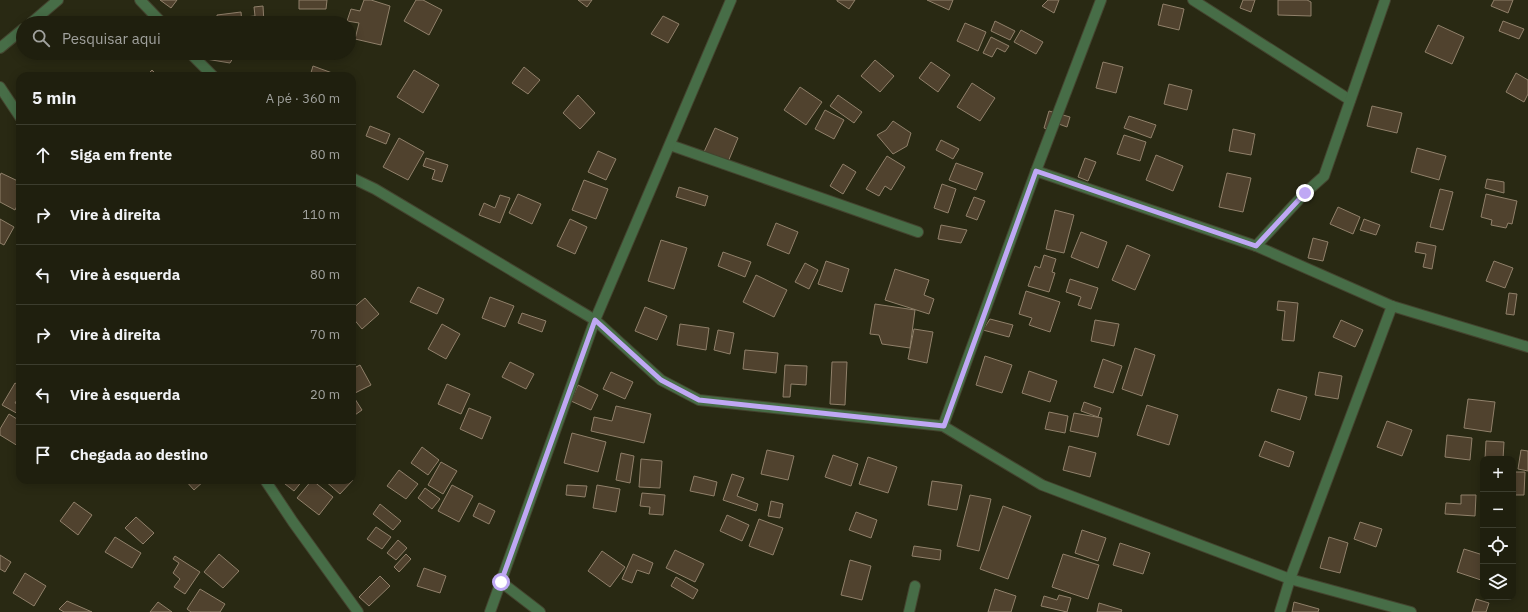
<!DOCTYPE html>
<html lang="pt">
<head>
<meta charset="utf-8">
<style>
	body { margin:0; font-family:"IBM Plex Sans",sans-serif; background:#272717; color:#f1f3f6 }
	.controls { position:absolute; right:12px; bottom:12px; display:grid; overflow:hidden; border-radius:8px; box-shadow:0 2px 10px #0003 }
	.controls button { width:36px; height:36px; display:grid; place-items:center; padding:0; border:0; border-bottom:1px solid #3c3d2e; background:#1f1f0e; color:#f1f3f6; font:20px sans-serif }
	.stop { position:absolute; width:12px; height:12px; margin:-9px; border:3px solid #bfa8f4; border-radius:50%; background:#fff }
	.stop.end { background:#bfa8f4; border-color:#fff; box-shadow:0 1px 4px #0008 }
	.list { margin:0; padding:0; list-style:none }
	h2 { display:flex; justify-content:space-between; align-items:center; height:52px; margin:0; padding:0 16px; font-size:17px }
	h2 small { font-size:13px; font-weight:400; color:#a1a29e }
	.list li { display:grid; grid-template-columns:26px 1fr auto; gap:12px; align-items:center; box-sizing:border-box; height:60px; padding:0 16px; border-top:1px solid #3c3d2e }
	.list b { display:block; font-size:15px; white-space:nowrap }
	.list em { font-size:13px; font-style:normal; color:#a1a29e }
	.icon { flex:none; width:22px; height:22px; fill:none; stroke:currentColor; stroke-width:2; stroke-linecap:round; stroke-linejoin:round }
	.map { position:relative; flex:none; width:1528px; height:612px; overflow:hidden }
	.search { position:absolute; background:#1f1f0e; box-shadow:0 2px 10px #0003; left:16px; top:16px; width:340px; height:44px; display:flex; align-items:center; gap:10px; box-sizing:border-box; padding:0 14px; border-radius:22px; color:#a1a29e; font-size:15px }
	.panel { position:absolute; background:#1f1f0e; box-shadow:0 2px 10px #0003; left:16px; top:72px; width:340px; height:412px; border-radius:12px }
	.map>svg:first-child { display:block }
</style>
</head>
<body>
<div class="map">
<svg width="1528" height="612" viewBox="0 0 1528 612">
	<rect width="100%" height="100%" fill="#292913"/>
	<g fill="#50422e" stroke="#90806a">
		<polygon points="160,0 177,0 171,8"/>
		<polygon points="299,0 327,0 326,9 299,9"/>
		<polygon points="364,0 371,0 390,6 381,45 355,39 359,23 347,21 351,9 360,11"/>
		<polygon points="416,0 423,0 442,10 429,35 404,21"/>
		<polygon points="578,0 592,0 587,7"/>
		<polygon points="837,0 855,0 849,9 837,1"/>
		<polygon points="927,0 953,0 949,10"/>
		<polygon points="1048,0 1059,0 1054,13 1042,6"/>
		<polygon points="1243,0 1255,0 1251,12 1240,8"/>
		<polygon points="1278,0 1307,0 1311,2 1311,16 1278,15"/>
		<polygon points="1494,0 1513,0 1508,13 1491,6"/>
		<polygon points="1163,4 1184,9 1179,30 1158,25"/>
		<polygon points="263,6 264,23 245,23 245,17 255,16 254,7"/>
		<polygon points="241,12 242,23 217,23 217,15"/>
		<polygon points="663,16 679,24 668,43 651,34"/>
		<polygon points="93,18 98,23 88,23"/>
		<polygon points="995,21 1015,31 1010,40 991,31"/>
		<polygon points="1503,21 1524,29 1519,39 1499,31"/>
		<polygon points="965,23 986,32 978,51 957,41"/>
		<polygon points="1438,25 1464,37 1452,64 1425,52"/>
		<polygon points="1021,30 1043,42 1036,54 1014,42"/>
		<polygon points="991,37 1009,46 1005,52 997,48 992,57 983,53"/>
		<polygon points="198,53 236,53 230,63 194,57"/>
		<polygon points="875,60 894,76 880,92 861,76"/>
		<polygon points="931,62 950,75 938,92 919,78"/>
		<polygon points="1103,62 1123,67 1116,93 1096,88"/>
		<polygon points="313,66 335,74 334,76 310,76"/>
		<polygon points="524,67 540,80 528,94 512,83"/>
		<polygon points="152,70 158,76 146,76"/>
		<polygon points="414,70 439,85 423,113 397,97"/>
		<polygon points="1516,73 1528,80 1528,94 1524,102 1506,92"/>
		<polygon points="972,83 995,98 980,121 957,107"/>
		<polygon points="1169,84 1192,90 1187,110 1164,104"/>
		<polygon points="800,87 822,102 806,125 784,110"/>
		<polygon points="578,95 595,113 580,129 563,113"/>
		<polygon points="838,95 862,112 854,123 830,106"/>
		<polygon points="1372,106 1402,113 1397,133 1367,126"/>
		<polygon points="825,110 844,120 834,139 815,129"/>
		<polygon points="1049,111 1070,117 1067,127 1056,123 1054,131 1044,128"/>
		<polygon points="1129,116 1156,125 1151,138 1124,128"/>
		<polygon points="893,121 911,133 907,146 893,154 877,135 886,130"/>
		<polygon points="370,126 390,134 386,144 366,136"/>
		<polygon points="715,128 738,138 728,162 704,152"/>
		<polygon points="1233,129 1255,134 1251,155 1229,151"/>
		<polygon points="1124,135 1146,142 1140,161 1117,154"/>
		<polygon points="399,138 424,152 408,180 383,167"/>
		<polygon points="941,140 959,149 953,159 936,150"/>
		<polygon points="1417,148 1446,156 1439,180 1411,172"/>
		<polygon points="598,151 616,159 606,180 588,172"/>
		<polygon points="1156,155 1183,166 1173,191 1146,180"/>
		<polygon points="887,156 905,167 891,190 885,186 879,196 866,189"/>
		<polygon points="426,158 448,165 442,182 432,179 435,170 423,166"/>
		<polygon points="1085,158 1096,162 1088,181 1078,177"/>
		<polygon points="956,163 983,173 976,190 949,180"/>
		<polygon points="843,164 856,172 843,194 830,186"/>
		<polygon points="1,173 20,182 20,200 15,210 0,202 0,176"/>
		<polygon points="1227,173 1251,178 1243,212 1219,207"/>
		<polygon points="1487,179 1504,182 1504,193 1485,188"/>
		<polygon points="584,180 608,189 596,219 572,210"/>
		<polygon points="942,184 956,189 948,213 934,208"/>
		<polygon points="679,187 708,196 705,206 676,197"/>
		<polygon points="1440,189 1453,192 1443,230 1430,227"/>
		<polygon points="518,194 541,204 532,224 509,213"/>
		<polygon points="1486,194 1517,201 1512,224 1508,223 1506,228 1491,225 1492,220 1481,217"/>
		<polygon points="500,195 510,198 500,223 479,215 484,203 495,208"/>
		<polygon points="974,197 985,201 977,220 966,216"/>
		<polygon points="1338,207 1360,217 1353,234 1330,224"/>
		<polygon points="1055,210 1074,215 1064,253 1046,249"/>
		<polygon points="0,219 14,227 4,245 0,243"/>
		<polygon points="570,219 587,227 575,254 557,246"/>
		<polygon points="1364,219 1380,225 1376,235 1360,230"/>
		<polygon points="776,223 798,232 789,254 767,245"/>
		<polygon points="941,225 967,230 961,243 938,239"/>
		<polygon points="1081,232 1107,242 1098,268 1071,257"/>
		<polygon points="1313,238 1328,242 1323,261 1308,258"/>
		<polygon points="661,240 687,248 674,289 648,281"/>
		<polygon points="1417,242 1436,246 1432,269 1423,267 1426,254 1415,252"/>
		<polygon points="1127,245 1150,255 1135,290 1112,280"/>
		<polygon points="723,252 751,262 745,277 718,266"/>
		<polygon points="1044,255 1056,259 1052,272 1055,273 1049,292 1028,286 1035,266 1040,268"/>
		<polygon points="826,261 849,269 842,292 818,284"/>
		<polygon points="1494,261 1513,268 1505,288 1486,281"/>
		<polygon points="805,263 818,270 809,289 795,282"/>
		<polygon points="895,269 929,280 924,295 934,299 929,314 885,300"/>
		<polygon points="756,275 787,290 774,317 743,302"/>
		<polygon points="1070,279 1098,288 1091,309 1078,305 1081,297 1066,292"/>
		<polygon points="418,287 444,299 437,314 410,302"/>
		<polygon points="1026,291 1060,302 1050,332 1029,325 1032,318 1019,314"/>
		<polygon points="1509,293 1517,294 1514,315 1506,314"/>
		<polygon points="490,297 514,306 505,327 482,318"/>
		<polygon points="365,298 379,314 362,329 352,317 352,309"/>
		<polygon points="1278,301 1298,303 1294,341 1282,340 1285,311 1277,310"/>
		<polygon points="875,304 915,310 910,348 882,344 879,335 870,334"/>
		<polygon points="645,307 667,316 657,340 635,331"/>
		<polygon points="522,313 546,321 542,332 518,323"/>
		<polygon points="990,319 1013,325 1009,337 983,330"/>
		<polygon points="1095,320 1119,324 1114,346 1091,341"/>
		<polygon points="1341,320 1363,330 1355,347 1333,337"/>
		<polygon points="442,324 460,334 446,359 428,349"/>
		<polygon points="680,324 709,328 706,350 677,345"/>
		<polygon points="914,329 933,332 927,363 908,359"/>
		<polygon points="718,330 734,333 730,354 714,350"/>
		<polygon points="1135,348 1155,355 1142,396 1122,389"/>
		<polygon points="745,350 778,353 776,373 743,369"/>
		<polygon points="985,356 1012,365 1002,393 976,385"/>
		<polygon points="1103,359 1122,366 1113,393 1094,387"/>
		<polygon points="510,362 534,374 526,389 502,377"/>
		<polygon points="832,362 847,362 845,405 830,404"/>
		<polygon points="360,365 371,385 355,393 352,388 352,369"/>
		<polygon points="785,365 807,366 806,385 791,384 790,397 783,397"/>
		<polygon points="1029,371 1057,381 1050,402 1022,393"/>
		<polygon points="611,372 633,382 625,399 603,389"/>
		<polygon points="1319,372 1342,376 1338,399 1315,395"/>
		<polygon points="15,383 20,386 20,395 15,403 20,405 20,415 2,405"/>
		<polygon points="447,384 470,394 461,414 438,404"/>
		<polygon points="578,385 598,395 591,410 571,401"/>
		<polygon points="1278,389 1307,397 1300,420 1271,411"/>
		<polygon points="355,399 362,410 352,417 352,402"/>
		<polygon points="1468,399 1495,402 1491,432 1464,428"/>
		<polygon points="1084,402 1101,408 1098,417 1081,411"/>
		<polygon points="1147,405 1178,415 1169,445 1137,435"/>
		<polygon points="616,406 651,414 644,443 591,431 594,417 612,421"/>
		<polygon points="469,408 491,417 482,439 460,429"/>
		<polygon points="1049,412 1068,416 1065,433 1045,429"/>
		<polygon points="1074,413 1102,418 1098,437 1070,431"/>
		<polygon points="9,414 20,421 20,443 18,446 0,435 0,429"/>
		<polygon points="1387,421 1412,430 1402,456 1377,447"/>
		<polygon points="572,433 606,442 598,472 564,463"/>
		<polygon points="1447,435 1472,438 1470,460 1445,457"/>
		<polygon points="1265,441 1294,452 1289,467 1259,456"/>
		<polygon points="1486,441 1504,442 1503,459 1485,459"/>
		<polygon points="1069,446 1096,453 1090,477 1063,470"/>
		<polygon points="422,447 439,460 428,475 411,463"/>
		<polygon points="767,450 794,456 788,480 761,474"/>
		<polygon points="1521,450 1528,451 1528,471 1518,469"/>
		<polygon points="621,453 634,456 630,483 616,480"/>
		<polygon points="833,455 858,464 851,486 825,477"/>
		<polygon points="868,457 897,467 888,493 859,484"/>
		<polygon points="641,459 662,461 660,488 639,487"/>
		<polygon points="441,462 457,471 443,494 428,485"/>
		<polygon points="399,470 418,484 406,499 387,486"/>
		<polygon points="1513,472 1525,472 1524,495 1513,495"/>
		<polygon points="732,474 744,478 737,496 758,504 756,511 723,500"/>
		<polygon points="694,476 717,482 714,496 690,491"/>
		<polygon points="352,479 353,480 340,494 324,480"/>
		<polygon points="185,480 205,480 194,490"/>
		<polygon points="280,480 303,480 294,491"/>
		<polygon points="312,480 333,497 319,515 297,498"/>
		<polygon points="932,481 962,485 957,510 928,505"/>
		<polygon points="452,485 473,496 459,522 438,511"/>
		<polygon points="567,485 587,486 585,497 566,495"/>
		<polygon points="597,485 620,489 616,512 593,508"/>
		<polygon points="425,488 440,499 432,509 418,498"/>
		<polygon points="642,493 665,495 663,515 649,514 650,507 640,506"/>
		<polygon points="970,495 991,499 979,551 957,546"/>
		<polygon points="1461,495 1476,495 1475,516 1445,514 1446,503 1461,504"/>
		<polygon points="771,501 783,504 780,518 768,516"/>
		<polygon points="74,502 92,515 78,535 60,521"/>
		<polygon points="479,503 495,511 489,524 473,516"/>
		<polygon points="380,504 401,521 393,530 373,514"/>
		<polygon points="1003,506 1031,516 1008,579 980,569"/>
		<polygon points="856,512 877,520 871,538 849,530"/>
		<polygon points="727,515 749,525 742,541 720,531"/>
		<polygon points="136,517 154,533 143,544 125,528"/>
		<polygon points="759,519 783,528 773,555 749,546"/>
		<polygon points="1360,522 1382,529 1376,547 1354,539"/>
		<polygon points="376,527 391,537 382,549 367,539"/>
		<polygon points="1082,530 1106,538 1098,561 1075,553"/>
		<polygon points="115,537 141,553 132,568 105,552"/>
		<polygon points="1329,537 1348,543 1340,573 1320,568"/>
		<polygon points="398,540 407,548 396,560 387,553"/>
		<polygon points="1120,543 1150,553 1143,574 1113,565"/>
		<polygon points="914,546 941,550 940,560 912,556"/>
		<polygon points="1464,549 1483,555 1483,574 1481,580 1457,572"/>
		<polygon points="675,550 704,564 695,582 666,568"/>
		<polygon points="602,551 625,567 610,587 588,571"/>
		<polygon points="219,554 239,571 223,588 204,572"/>
		<polygon points="406,554 411,559 399,572 394,567"/>
		<polygon points="633,554 653,563 649,574 637,570 632,583 622,579"/>
		<polygon points="1063,554 1099,565 1088,599 1052,587"/>
		<polygon points="0,555 11,562 5,572 0,569"/>
		<polygon points="175,556 200,572 185,594 174,587 180,579 173,573 179,563 173,559"/>
		<polygon points="850,560 871,566 862,600 841,595"/>
		<polygon points="424,568 446,576 440,593 417,586"/>
		<polygon points="25,573 46,586 34,606 13,593"/>
		<polygon points="380,576 390,586 369,606 359,597"/>
		<polygon points="676,577 698,590 693,599 671,586"/>
		<polygon points="200,589 225,604 220,612 191,612 187,609"/>
		<polygon points="995,589 1016,596 1011,612 988,612"/>
		<polygon points="1059,595 1071,598 1067,612 1041,606 1044,596 1057,600"/>
		<polygon points="1476,599 1489,603 1486,612 1472,612"/>
		<polygon points="67,601 92,612 64,612 59,609"/>
		<polygon points="158,602 172,612 150,612"/>
		<polygon points="1294,602 1319,609 1318,612 1292,612"/>
		<polygon points="1099,603 1122,610 1121,612 1097,612"/>
	</g>
	<g fill="none" stroke-linecap="round" stroke-linejoin="round">
		<g stroke="#44442f" stroke-width="12">
			<g id="minor">
				<polyline points="140,0 162,23"/>
				<polyline points="1193,0 1350,100"/>
				<polyline points="31,23 58,0"/>
				<polyline points="0,48 23,29"/>
				<polyline points="190,53 213,76"/>
				<polyline points="0,87 20,117"/>
				<polyline points="670,145 918,232"/>
				<polyline points="1036,171 1256,246 1392,306 1528,347"/>
				<polyline points="352,178 375,189 595,320 661,380 699,400 943,426 1042,485 1290,579 1411,612"/>
				<polyline points="1256,246 1305,193 1324,176 1385,0"/>
				<polyline points="943,426 1036,171 1101,0"/>
				<polyline points="265,480 293,522 358,612"/>
				<polyline points="501,582 540,612"/>
				<polyline points="490,612 595,320 731,0"/>
				<polyline points="909,612 915,586"/>
				<polyline points="1280,612 1290,579 1392,306"/>
			</g>
		</g>
		<use href="#minor" stroke="#476d47" stroke-width="10"/>
	</g>
	<g fill="none" stroke-linecap="round" stroke-linejoin="round">
		<polyline stroke="#bfa8f4" stroke-width="5" points="501,582 595,320 661,380 699,400 944,426 1036,171 1256,246 1305,193"/>
	</g>
</svg>
<div class="controls">
<button>+</button>
<button>−</button>
<button><svg class="icon" aria-label="locate" viewBox="0 0 24 24"><circle cx="12" cy="12" r="6"/><path d="M12 2v4M12 18v4M2 12h4M18 12h4"/></svg></button>
<button><svg class="icon" aria-label="layers" viewBox="0 0 24 24"><path d="M12 4l9 5-9 5-9-5zM3 14l9 5 9-5"/></svg></button>
</div>
<div class="stop" style="left:501px;top:582px"></div>
<div class="stop end" style="left:1305px;top:193px"></div>
<div class="search"><svg class="icon" aria-label="search" viewBox="0 0 24 24"><circle cx="10" cy="10" r="6"/><path d="M15 15l6 6"/></svg>Pesquisar aqui</div>
<section class="panel">
<h2>5 min<small>A pé · 360 m</small></h2>
<ul class="list">
<li><svg class="icon" aria-label="ahead" viewBox="0 0 24 24"><path d="M12 20V5M6 11l6-6 6 6"/></svg><div><b>Siga em frente</b></div><em>80 m</em></li>
<li><svg class="icon" aria-label="right" viewBox="0 0 24 24"><path d="M7 20v-9h11M14 6l5 5-5 5"/></svg><div><b>Vire à direita</b></div><em>110 m</em></li>
<li><svg class="icon" aria-label="left" viewBox="0 0 24 24"><path d="M17 20v-9H6M10 6l-5 5 5 5"/></svg><div><b>Vire à esquerda</b></div><em>80 m</em></li>
<li><svg class="icon" aria-label="right" viewBox="0 0 24 24"><path d="M7 20v-9h11M14 6l5 5-5 5"/></svg><div><b>Vire à direita</b></div><em>70 m</em></li>
<li><svg class="icon" aria-label="left" viewBox="0 0 24 24"><path d="M17 20v-9H6M10 6l-5 5 5 5"/></svg><div><b>Vire à esquerda</b></div><em>20 m</em></li>
<li><svg class="icon" aria-label="arrive" viewBox="0 0 24 24"><path d="M6 21V4h12l-3 4 3 4H6"/></svg><div><b>Chegada ao destino</b></div></li>
</ul>
</section>
</div>
</body>
</html>
